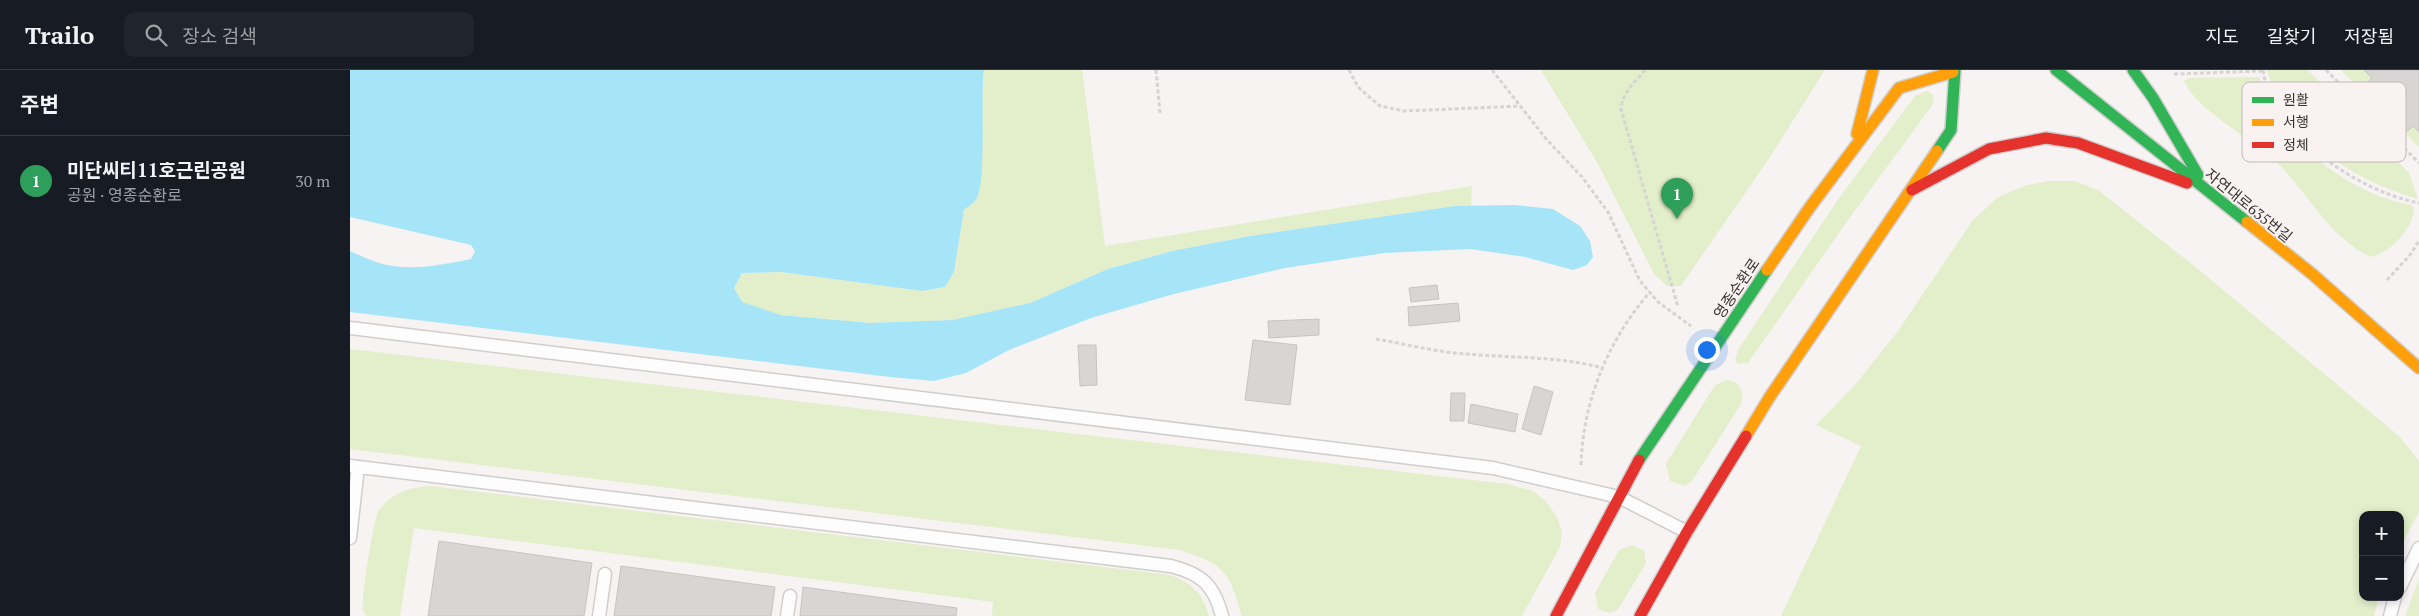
<!DOCTYPE html>
<html lang="ko">
<head>
<meta charset="utf-8">
<style>
	body { margin:0; font-family:"PT Serif","Noto Sans KR",serif; background:#20242c; color:#f1f3f6 }
	.controls { position:absolute; right:15px; bottom:15px; display:grid; overflow:hidden; border-radius:10px; box-shadow:0 2px 8px #0003 }
	.controls button { width:45px; height:45px; display:grid; place-items:center; padding:0; border:0; border-bottom:1px solid #363941; background:#171b24; color:#f1f3f6; font:25px sans-serif }
	.you { position:absolute; left:1356px; top:279px; width:18px; height:18px; margin:-12px; border:4px solid #fff; border-radius:50%; background:#1a73e8; box-shadow:0 0 0 8px #1a73e833 }
	.badge { display:grid; place-items:center; width:32px; height:32px; border-radius:50%; background:#7c3aed; color:#fff; font-size:16px; font-weight:700 }
	.pin { position:absolute; translate:-50% -41px; filter:drop-shadow(0 1px 2px #0008) }
	.pin::after { content:''; position:absolute; top:26px; width:18px; height:15px; background:inherit; clip-path:polygon(0 0,100% 0,50% 100%) }
	.list { margin:0; padding:0; list-style:none }
	h2 { display:flex; justify-content:space-between; align-items:center; height:65px; margin:0; padding:0 20px; font-size:21px }
	h2 small { font-size:16px; font-weight:400; color:#9ea1a6 }
	.list li { display:grid; grid-template-columns:32px 1fr auto; gap:15px; align-items:center; box-sizing:border-box; height:90px; padding:0 20px; border-top:1px solid #363941 }
	.list b { display:block; font-size:19px; white-space:nowrap }
	.list p { margin:0; font-size:16px; white-space:nowrap; color:#9ea1a6 }
	.list em { font-size:16px; font-style:normal; color:#9ea1a6 }
	.icon { flex:none; width:28px; height:28px; fill:none; stroke:currentColor; stroke-width:2; stroke-linecap:round; stroke-linejoin:round }
	.map { position:relative; flex:none; width:2069px; height:546px; overflow:hidden }
	header { display:flex; align-items:center; gap:30px; box-sizing:border-box; height:70px; padding:0 25px; background:#171b24; border-bottom:1px solid #363941 }
	header strong { font-size:24px }
	nav { display:flex; gap:28px; margin-inline-start:auto; font-size:18px }
	.search { width:350px; height:45px; background:#20242c; display:flex; align-items:center; gap:12px; box-sizing:border-box; padding:0 18px; border-radius:10px; color:#9ea1a6; font-size:19px }
	main { display:flex }
	aside { flex:1; background:#171b24 }
	.map>svg:first-child { display:block }
</style>
</head>
<body>
<header>
<strong>Trailo</strong>
<div class="search"><svg class="icon" aria-label="search" viewBox="0 0 24 24"><circle cx="10" cy="10" r="6"/><path d="M15 15l6 6"/></svg>장소 검색</div>
<nav><a>지도</a><a>길찾기</a><a>저장됨</a></nav>
</header>
<main>
<aside>
<h2>주변<small></small></h2>
<ul class="list">
<li><span class="badge" style="background:#2e9e5b">1</span><div><b>미단씨티11호근린공원</b><p>공원 · 영종순환로</p></div><em>30 m</em></li>
</ul>
</aside>
<div class="map">
<svg width="2069" height="546" viewBox="0 0 2069 546">
	<rect width="100%" height="100%" fill="#f7f3f2"/>
	<g fill="#e2efca">
		<polygon points="634,0 732,0 755,176 1122,116 1121,136 1105,136 900,166 822,181 758,199 680,233 602,250 520,253 431,245 392,233 384,218 392,203 431,202 572,221 595,217 604,202 614,140 626,130"/>
		<polygon points="1191,0 1475,0 1420,87 1331,216 1317,216 1304,204 1248,94"/>
		<path d="M1917,0H1958L2059,103L2068,129C2002,110 1937,68 1917,0Z"/>
		<polygon points="1991,0 2014,0 2022,8 2017,14 2036,32 2031,37 2056,62 2063,56 2069,62 2069,77"/>
		<path d="M1909,7C1914,16 1916,26 1921,35C1950,84 2005,125 2061,135L2064,138C2064,158 2040,183 2021,187C1977,167 1956,118 1921,87C1898,67 1846,39 1834,11L1839,8Z"/>
		<polygon points="1577,21 1582,24 1584,30 1581,37 1503,143 1398,293 1388,294 1385,290 1388,280 1487,131 1565,26"/>
		<polygon points="1698,111 1725,111 1748,120 1848,199 2049,366 2069,391 2069,442 2050,478 2050,445 2013,445 2013,527 2029,527 2024,546 1431,546 1511,376 1466,355 1505,315 1548,261 1623,150 1648,127 1674,116"/>
		<path d="M0,279L1157,414L1183,421L1196,431L1207,447L1212,462L1210,477L1172,546H892C879,501 875,495 830,480L0,379Z"/>
		<path d="M1377,310C1391,312 1394,321 1391,334L1342,411L1335,416L1320,411L1316,394L1365,315Z"/>
		<path d="M80,416L821,505C843,515 852,522 859,546H642L643,532L64,458L50,546H17C15,544 13,542 13,540C11,529 24,446 29,440C43,422 59,418 80,416Z"/>
		<path d="M1282,475L1294,480L1296,493L1269,538C1262,544 1257,543 1248,539L1245,523L1269,480Z"/>
		<polygon points="2069,509 2069,546 2055,546"/>
	</g>
	<path fill="#a6e5f8" d="M0,0H634C630,28 637,113 626,130C623,134 617,137 614,140L604,202L595,217L572,221L431,202L392,203L384,218L392,232L431,245L520,253L602,250L680,233L758,199L822,181L900,166L1105,136L1165,135L1203,139L1230,156L1240,171L1243,187L1237,195L1223,200L1175,187L1120,179L1035,183L935,198L824,224L741,248L659,280L616,303L584,311L540,307L0,242V181C9,185 19,190 29,193C59,202 91,195 121,189L125,181L121,175L0,147Z"/>
	<g fill="#d8d5d4" stroke="#c6c4c3">
		<polygon points="2014,0 2069,0 2069,62 2063,56 2056,62 2031,37 2036,32 2017,14 2022,8"/>
		<polygon points="1087,215 1089,229 1061,232 1059,218"/>
		<polygon points="1108,233 1110,251 1059,256 1058,237"/>
		<polygon points="969,249 969,265 919,268 918,251"/>
		<polygon points="903,270 947,275 940,335 895,330"/>
		<polygon points="728,275 746,275 747,315 730,316"/>
		<polygon points="1184,316 1203,322 1191,365 1172,359"/>
		<polygon points="1101,323 1115,323 1114,351 1100,351"/>
		<polygon points="1121,334 1168,344 1165,362 1118,353"/>
		<polygon points="89,471 242,493 234,546 78,546"/>
		<polygon points="271,496 425,517 421,546 264,546"/>
		<polygon points="453,517 607,538 606,546 450,546"/>
	</g>
	<g fill="none" stroke-linecap="round" stroke-linejoin="round">
		<g stroke="#d0cecd" stroke-width="15">
			<g id="lane">
				<polyline points="0,258 1143,398 1269,427 1337,462"/>
				<path d="M0,396L821,496C852,504 864,515 872,546"/>
				<polyline points="0,468 8,397"/>
				<polyline points="2050,517 2069,478"/>
				<polyline points="249,546 255,504"/>
				<polyline points="437,546 440,526"/>
				<polyline points="2040,546 2045,527"/>
			</g>
		</g>
		<g stroke="#d0cecd" stroke-width="14">
			<g id="fast">
				<polyline points="1706,0 1897,152"/>
				<polyline points="1783,0 1803,28 1848,105"/>
				<polyline points="1587,81 1601,60 1605,0"/>
				<polyline points="1289,390 1417,200"/>
			</g>
		</g>
		<g stroke="#d0cecd" stroke-width="14">
			<g id="slow">
				<polyline points="1507,64 1523,0"/>
				<polyline points="1897,152 1961,203 2069,298"/>
				<polyline points="1417,200 1460,137 1549,18 1603,2"/>
				<polyline points="1396,366 1419,328 1587,81"/>
			</g>
		</g>
		<g stroke="#d0cecd" stroke-width="14">
			<g id="jam">
				<polyline points="1562,120 1639,79 1696,68 1728,73 1837,113"/>
				<polyline points="1206,546 1289,390"/>
				<polyline points="1290,546 1337,462 1396,366"/>
			</g>
		</g>
		<g stroke="#d5d3d3" stroke-width="3" stroke-dasharray="4 2.5" stroke-linecap="butt">
			<polyline points="806,0 810,43"/>
			<polyline points="999,0 1008,17 1030,36 1054,41 1170,36"/>
			<polyline points="1142,0 1197,70 1232,107 1258,142 1290,211 1308,232 1341,256"/>
			<path d="M1295,0C1285,12 1272,23 1271,39L1328,237"/>
			<path d="M1913,0C1921,64 2010,122 2069,133"/>
			<polyline points="1976,0 2069,93"/>
			<polyline points="1824,4 1913,1"/>
			<polyline points="2037,210 2060,185 2069,171"/>
			<path d="M1026,269C1055,274 1086,282 1116,284C1162,288 1208,286 1253,298"/>
			<path d="M1231,395C1233,331 1258,270 1300,222"/>
		</g>
		<use href="#lane" stroke="#fefdfd" stroke-width="12"/>
		<use href="#fast" stroke="#30b455" stroke-width="11"/>
		<use href="#slow" stroke="#ff9f0a" stroke-width="11"/>
		<use href="#jam" stroke="#e5322d" stroke-width="11"/>
	</g>
	<g text-anchor="middle" dominant-baseline="central" stroke-width="4" stroke-linejoin="round" paint-order="stroke">
		<g font-size="15" fill="#363433" stroke="#f9f2f0">
			<text transform="translate(1899 135) rotate(39)">자연대로635번길</text>
			<text transform="translate(1386 218) rotate(-56)">영종순환로</text>
		</g>
	</g>
	<rect x="1892" y="12" width="164" height="80" rx="8" fill="#f9f2f0" stroke="#beb9b7" stroke-width="1"/>
	<rect x="1902" y="27" width="22" height="6" fill="#30b455"/>
	<rect x="1902" y="49" width="22" height="7" fill="#ff9f0a"/>
	<rect x="1902" y="72" width="22" height="6" fill="#e5322d"/>
	<g font-size="14" fill="#363433">
		<text x="1933" y="35">원활</text>
		<text x="1933" y="57">서행</text>
		<text x="1933" y="80">정체</text>
	</g>
</svg>
<div class="controls">
<button>+</button>
<button>−</button>
</div>
<div class="you"></div>
<div class="pin badge" style="left:1327px;top:149px;background:#2e9e5b">1</div>
</div>
</main>
</body>
</html>
